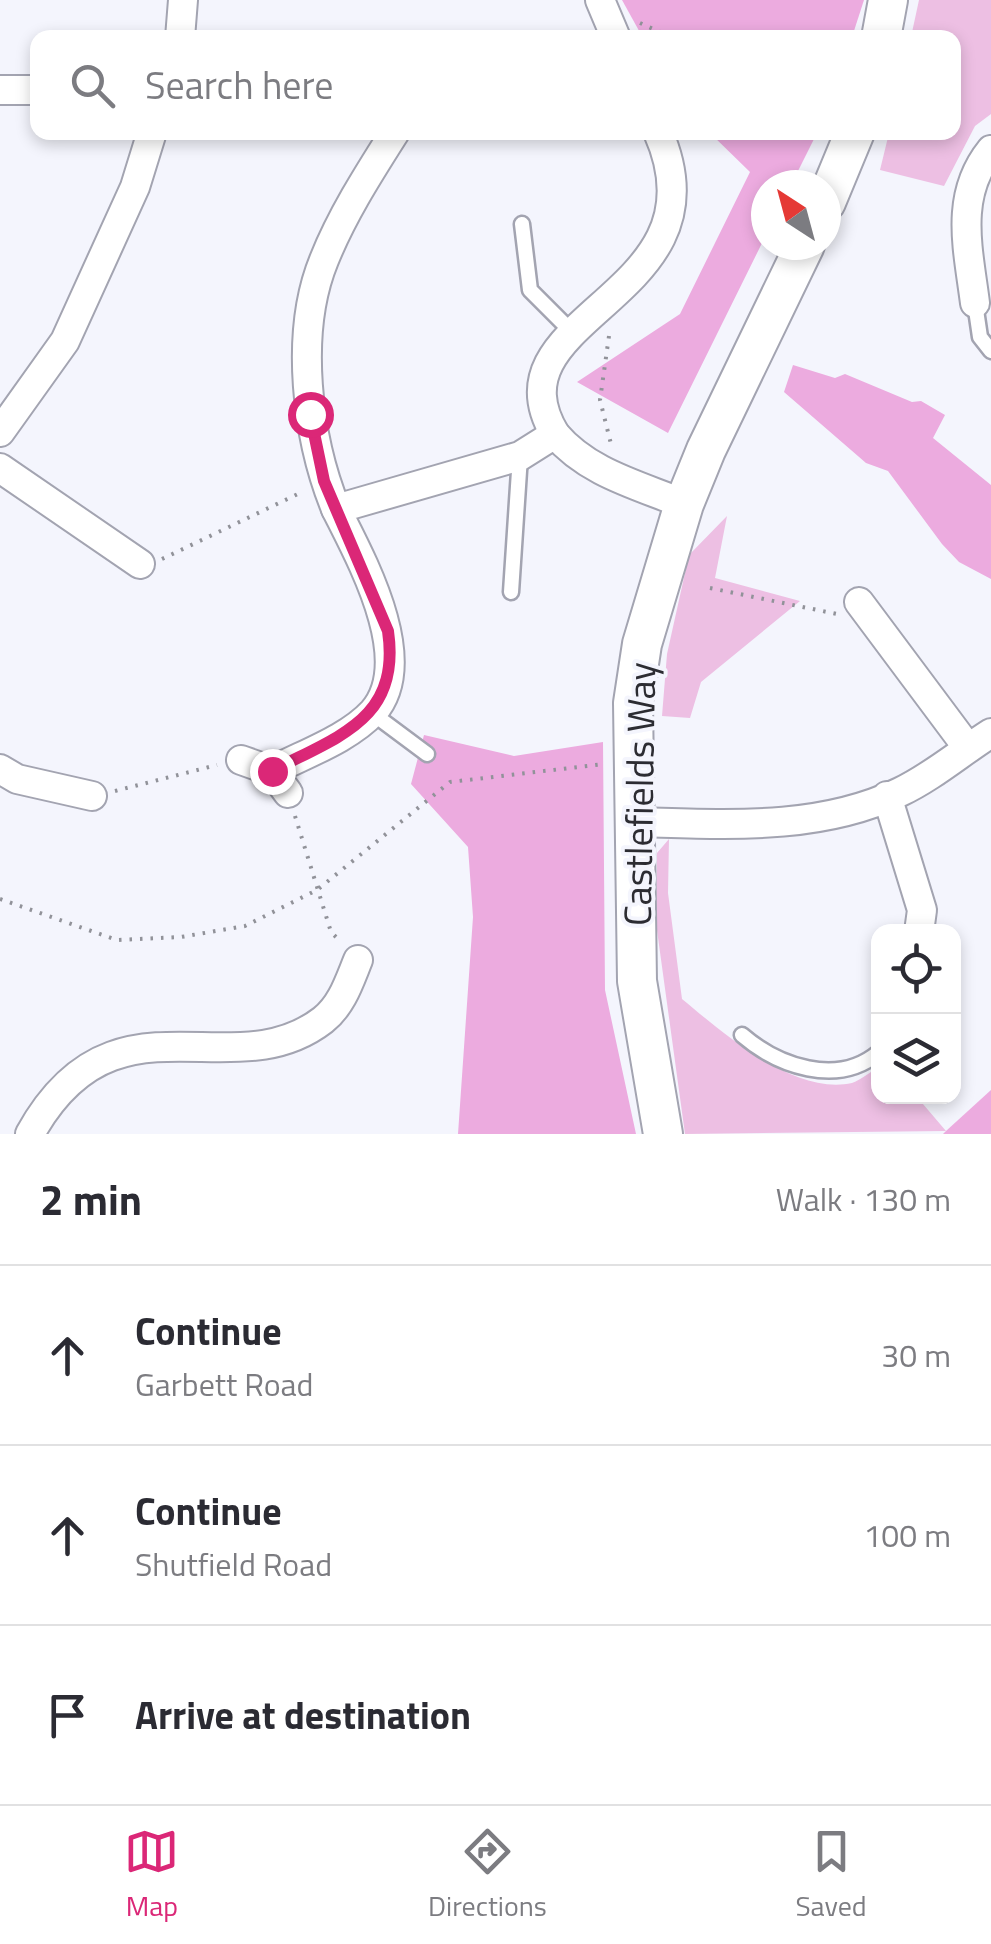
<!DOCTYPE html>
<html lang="en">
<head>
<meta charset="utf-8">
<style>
	body { margin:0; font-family:"Titillium Web",sans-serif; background:#f2f2f3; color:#2b2b33 }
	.controls { position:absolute; right:30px; bottom:30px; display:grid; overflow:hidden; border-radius:20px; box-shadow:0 5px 15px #0003 }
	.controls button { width:90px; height:90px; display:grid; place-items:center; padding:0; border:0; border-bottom:2px solid #e1e1e2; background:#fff; color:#2b2b33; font:50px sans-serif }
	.compass { position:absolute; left:751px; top:170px; width:90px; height:90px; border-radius:50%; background:#fff; box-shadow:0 5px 15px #0003; rotate:324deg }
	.stop { position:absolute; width:30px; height:30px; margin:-22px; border:8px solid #db2777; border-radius:50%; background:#fff }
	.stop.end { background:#db2777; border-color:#fff; box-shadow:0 2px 10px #0008 }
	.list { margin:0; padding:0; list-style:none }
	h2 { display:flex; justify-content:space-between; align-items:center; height:130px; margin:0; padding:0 40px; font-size:42px }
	h2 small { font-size:32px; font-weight:400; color:#7c7c81 }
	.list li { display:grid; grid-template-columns:65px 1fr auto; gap:30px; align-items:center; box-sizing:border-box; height:180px; padding:0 40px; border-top:2px solid #e1e1e2 }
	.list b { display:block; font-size:38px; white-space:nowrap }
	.list p { margin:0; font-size:32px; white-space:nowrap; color:#7c7c81 }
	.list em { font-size:32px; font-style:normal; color:#7c7c81 }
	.icon { flex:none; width:55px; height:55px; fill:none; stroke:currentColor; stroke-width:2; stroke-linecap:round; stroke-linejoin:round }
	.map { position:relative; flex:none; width:991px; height:1134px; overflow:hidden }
	.search { position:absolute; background:#fff; box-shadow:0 5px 15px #0003; left:30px; right:30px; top:30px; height:110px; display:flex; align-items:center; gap:25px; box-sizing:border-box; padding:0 35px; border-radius:20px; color:#7c7c81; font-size:38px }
	.sheet { height:670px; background:#fff }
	nav { display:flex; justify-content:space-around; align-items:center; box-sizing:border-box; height:140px; border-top:2px solid #e1e1e2; background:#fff; font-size:28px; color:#7c7c81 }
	nav a { display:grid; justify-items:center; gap:5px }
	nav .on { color:#db2777 }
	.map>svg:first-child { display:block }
</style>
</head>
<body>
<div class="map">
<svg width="991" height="1134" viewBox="0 0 991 1134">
	<rect width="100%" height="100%" fill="#f4f5fd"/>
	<g fill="#edbfe3">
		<polygon points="919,0 991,0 991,114 975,126 944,186 880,170 889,133 954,132 954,38 911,37"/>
		<polygon points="727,516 715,578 800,601 701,682 690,718 662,716 667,654 689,555"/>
		<path d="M669,839L668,893L682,999C722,1032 794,1096 852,1083C860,1080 871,1072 878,1067V1096L917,1097L946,1131L685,1134L656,923L657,853Z"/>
	</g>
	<g fill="#ecabdf">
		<polygon points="622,0 864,0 852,37 643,38"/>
		<polygon points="710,133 817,133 791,185 766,185 766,235 668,433 577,382 680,314 750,172"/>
		<polygon points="793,365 835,378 845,374 912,402 921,401 945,415 933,438 991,485 991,579 959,562 942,544 888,471 866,463 784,392"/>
		<polygon points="424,735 514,756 603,742 605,990 636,1134 458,1134 473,917 468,847 411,784"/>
		<polygon points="991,1090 991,1134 943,1134 946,1131"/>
	</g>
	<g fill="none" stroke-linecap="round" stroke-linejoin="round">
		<g stroke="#a3a4b1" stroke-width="19">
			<g id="lane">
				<polyline points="522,224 530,290 571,331"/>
				<polyline points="975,303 980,337 991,351"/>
				<polyline points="511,592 520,456"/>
				<polyline points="372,713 427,754"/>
				<path d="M742,1035C778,1066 837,1087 878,1053"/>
			</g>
		</g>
		<g stroke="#a3a4b1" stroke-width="32">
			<g id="street">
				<polyline points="600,0 616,38"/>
				<polyline points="180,38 183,0"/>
				<polyline points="0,90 38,90"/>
				<path d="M975,303C968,248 954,196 991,150"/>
				<polyline points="0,432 65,341 135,187 152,132"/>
				<path d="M555,434C483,314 732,299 658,132"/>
				<polyline points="0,468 140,564"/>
				<path d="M336,509C307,438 294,333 324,260C342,215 369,173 395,132"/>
				<polyline points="859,602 968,748"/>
				<polyline points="241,760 272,771"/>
				<polyline points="0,769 17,779 92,796"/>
				<path d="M288,793L272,771C304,754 348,739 373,712C418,661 361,559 336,509L520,456L555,434C588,473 638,485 684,504"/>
				<polyline points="887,796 922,910 919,932"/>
				<path d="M633,822C721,824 817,832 900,792C932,777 961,752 991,733"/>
				<path d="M30,1134C114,982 231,1091 323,1020C342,1005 349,982 358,960"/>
			</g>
		</g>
		<g stroke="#a3a4b1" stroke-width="42">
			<g id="secondary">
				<polyline points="881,38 888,0"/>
				<polyline points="826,202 855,132"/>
				<polyline points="663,1134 637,981 633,703 642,644 684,504 706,450 805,245"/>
			</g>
		</g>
		<g stroke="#919299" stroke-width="4" stroke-dasharray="2.5 8" stroke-linecap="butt">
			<polyline points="640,23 673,38"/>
			<polyline points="609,336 600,400 611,444"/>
			<polyline points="162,559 302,492"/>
			<polyline points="710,588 837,614"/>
			<polyline points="115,791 217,765"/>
			<polyline points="295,816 331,932 341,942"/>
			<polyline points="0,899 117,940 181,937 245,926 317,890 450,782 604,764"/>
		</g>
		<use href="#lane" stroke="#fff" stroke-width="14"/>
		<use href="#street" stroke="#fff" stroke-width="28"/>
		<use href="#secondary" stroke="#fff" stroke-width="38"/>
	</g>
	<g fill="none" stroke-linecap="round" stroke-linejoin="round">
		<path stroke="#db2777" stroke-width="12" d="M272,771C338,736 401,720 388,631L324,481L310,414"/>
	</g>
	<g text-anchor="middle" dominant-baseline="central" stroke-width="8" stroke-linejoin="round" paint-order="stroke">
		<g font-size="38" fill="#2c2c32" stroke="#f4f5fd">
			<text transform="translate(639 794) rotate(-89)">Castlefields Way</text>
		</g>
	</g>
</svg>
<div class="controls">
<button><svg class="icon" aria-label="locate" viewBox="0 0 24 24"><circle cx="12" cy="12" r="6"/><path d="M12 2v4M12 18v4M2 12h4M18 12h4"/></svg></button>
<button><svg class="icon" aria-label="layers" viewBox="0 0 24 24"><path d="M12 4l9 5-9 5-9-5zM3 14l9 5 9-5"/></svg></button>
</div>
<svg class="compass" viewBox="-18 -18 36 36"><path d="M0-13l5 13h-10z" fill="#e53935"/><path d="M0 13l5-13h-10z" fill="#7c7c81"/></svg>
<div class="stop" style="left:310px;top:414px"></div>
<div class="stop end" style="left:272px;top:771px"></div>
<div class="search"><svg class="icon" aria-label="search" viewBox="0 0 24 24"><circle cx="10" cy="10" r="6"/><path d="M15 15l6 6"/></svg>Search here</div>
</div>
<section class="sheet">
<h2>2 min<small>Walk · 130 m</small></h2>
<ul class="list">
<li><svg class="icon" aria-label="ahead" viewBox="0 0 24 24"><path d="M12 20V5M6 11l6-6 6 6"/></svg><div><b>Continue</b><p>Garbett Road</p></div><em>30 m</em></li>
<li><svg class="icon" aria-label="ahead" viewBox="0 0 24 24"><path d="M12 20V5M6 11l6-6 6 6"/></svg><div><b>Continue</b><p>Shutfield Road</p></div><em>100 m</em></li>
<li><svg class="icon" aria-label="arrive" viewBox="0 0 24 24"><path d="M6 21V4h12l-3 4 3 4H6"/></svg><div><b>Arrive at destination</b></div></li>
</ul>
</section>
<nav>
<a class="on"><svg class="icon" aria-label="map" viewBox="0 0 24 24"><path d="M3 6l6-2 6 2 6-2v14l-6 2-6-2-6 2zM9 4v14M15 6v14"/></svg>Map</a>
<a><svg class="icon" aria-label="directions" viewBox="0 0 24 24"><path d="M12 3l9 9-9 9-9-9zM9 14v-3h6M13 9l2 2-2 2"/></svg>Directions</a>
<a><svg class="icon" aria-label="saved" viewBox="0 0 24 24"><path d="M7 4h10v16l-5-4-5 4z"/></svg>Saved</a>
</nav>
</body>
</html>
